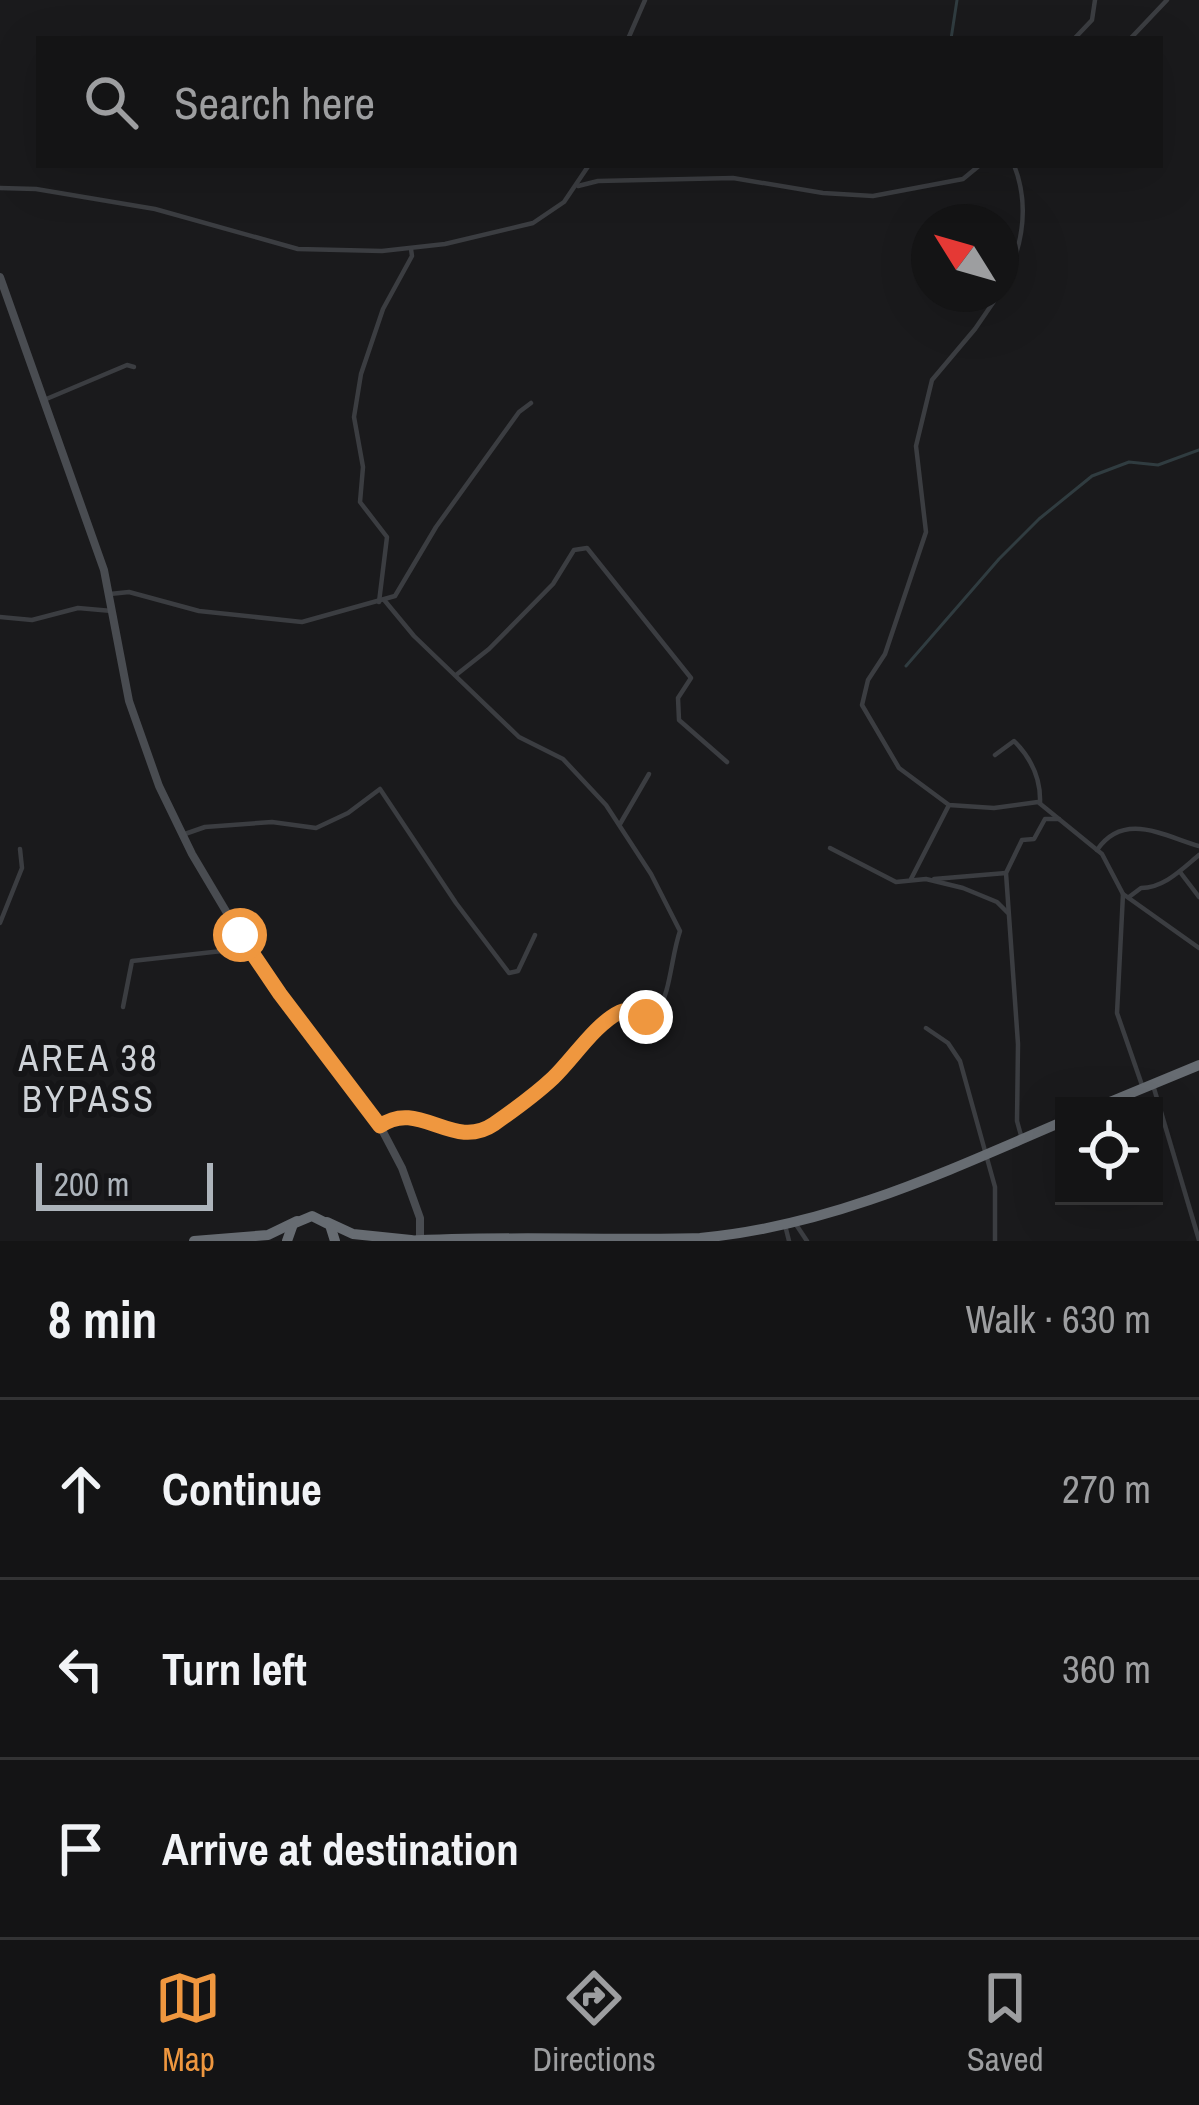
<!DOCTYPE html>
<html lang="en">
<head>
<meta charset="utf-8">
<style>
	body { margin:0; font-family:"Archivo Narrow",sans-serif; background:#212122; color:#f1f3f6 }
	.controls { position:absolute; right:36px; bottom:36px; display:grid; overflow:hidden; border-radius:0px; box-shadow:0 12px 48px #0002 }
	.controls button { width:108px; height:108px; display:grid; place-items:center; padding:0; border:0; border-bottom:3px solid #333334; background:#141415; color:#f1f3f6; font:60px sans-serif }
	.compass { position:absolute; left:911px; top:204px; width:108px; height:108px; border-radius:50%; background:#141415; box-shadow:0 12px 48px #0002; rotate:307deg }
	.scale { position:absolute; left:36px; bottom:30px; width:177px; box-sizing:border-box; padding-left:12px; border:6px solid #adb4bb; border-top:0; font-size:33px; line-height:42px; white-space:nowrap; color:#adb4bb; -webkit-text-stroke:9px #151517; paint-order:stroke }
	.stop { position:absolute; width:36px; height:36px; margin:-27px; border:9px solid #ef973f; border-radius:50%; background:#fff }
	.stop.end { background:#ef973f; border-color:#fff; box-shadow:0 3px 12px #0008 }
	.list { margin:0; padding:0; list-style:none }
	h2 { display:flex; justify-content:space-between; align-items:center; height:156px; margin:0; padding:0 48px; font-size:51px }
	h2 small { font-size:39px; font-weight:400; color:#9d9ea0 }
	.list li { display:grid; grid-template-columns:78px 1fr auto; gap:36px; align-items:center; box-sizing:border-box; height:180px; padding:0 48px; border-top:3px solid #333334 }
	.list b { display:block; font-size:45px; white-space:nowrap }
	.list em { font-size:39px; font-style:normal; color:#9d9ea0 }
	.icon { flex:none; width:66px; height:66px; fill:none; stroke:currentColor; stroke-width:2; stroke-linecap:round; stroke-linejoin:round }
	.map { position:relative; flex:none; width:1199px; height:1241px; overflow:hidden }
	.search { position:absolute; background:#141415; box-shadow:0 12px 48px #0002; left:36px; right:36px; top:36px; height:132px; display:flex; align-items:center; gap:30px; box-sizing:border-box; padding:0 42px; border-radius:0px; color:#9d9ea0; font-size:45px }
	.sheet { height:696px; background:#141415 }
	nav { display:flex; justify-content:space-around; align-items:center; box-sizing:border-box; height:168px; border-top:3px solid #333334; background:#141415; font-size:33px; color:#9d9ea0 }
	nav a { display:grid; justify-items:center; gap:6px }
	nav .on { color:#ef973f }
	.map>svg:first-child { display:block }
</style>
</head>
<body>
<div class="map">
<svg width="1199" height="1241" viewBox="0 0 1199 1241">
	<rect width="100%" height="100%" fill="#1a1a1c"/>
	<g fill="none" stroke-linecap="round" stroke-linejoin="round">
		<g stroke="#303c40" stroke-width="3">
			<polyline points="951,39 957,0"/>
			<polyline points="906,666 999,559 1039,519 1092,476 1129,462 1158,465 1199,450"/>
		</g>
		<g stroke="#3b3d41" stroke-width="4.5">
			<polyline points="628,39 645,0"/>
			<polyline points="1074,39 1092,20 1095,0"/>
			<polyline points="1130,39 1167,0"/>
			<polyline points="578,186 598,181 733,178 823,193 873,196 963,179 980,165"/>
			<polyline points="0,188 36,189 155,209 298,249 382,251 445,244 533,223 564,202 589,165"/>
			<path d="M1001,290C1022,250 1031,208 1014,165"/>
			<polyline points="999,294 975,329 932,380 916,446 926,532 885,654 868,680 862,705 899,768 949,805 994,808 1038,802 1102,854 1123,894 1117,1013 1143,1088"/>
			<polyline points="44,400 127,365 134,367"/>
			<polyline points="110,594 129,592 199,611 302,622 395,596 436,527 519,412 531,403"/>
			<polyline points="379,602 387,537 360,502 363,467 354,417 361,374 383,309 412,256 411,249"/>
			<polyline points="0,617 32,620 78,608 112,611"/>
			<polyline points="456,675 489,649 553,584 574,550 587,548 691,678 678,698 679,720 727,762"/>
			<path d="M995,755L1014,741C1031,758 1041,779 1040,803"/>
			<polyline points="620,824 649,774"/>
			<polyline points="182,835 205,827 272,822 316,828 348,813 380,789 456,903 509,973 518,971 535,935"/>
			<polyline points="830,848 896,882 926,879 963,888 997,902 1008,913"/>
			<path d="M1097,850C1124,811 1164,836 1199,846"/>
			<polyline points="1180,872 1199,897"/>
			<polyline points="911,879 949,805"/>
			<polyline points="934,879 1006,873"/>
			<polyline points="1123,894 1199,948"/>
			<path d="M1129,897L1141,888C1164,888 1182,869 1199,855"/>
			<polyline points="0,923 22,868 20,849"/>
			<polyline points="123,1007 132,961 222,951 244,943"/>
			<polyline points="926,1028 948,1043 960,1061 995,1187 995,1241"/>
			<polyline points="1153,1085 1199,1240"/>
			<path d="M380,1126C416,1101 449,1145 479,1133C520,1117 566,1059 600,1030C606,1025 614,1015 621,1012C633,1007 643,1019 657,1013C671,991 671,957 680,931L651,874L606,805L563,759L519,737L414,636L385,601"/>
			<polyline points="1022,1139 1017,1121 1018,1044 1006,873 1022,840 1034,839 1045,819 1059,819"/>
			<polyline points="785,1225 789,1241"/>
			<polyline points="797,1226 807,1241"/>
		</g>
		<polyline stroke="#494c51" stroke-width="8" points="0,277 104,570 129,701 159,786 192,854 249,950 380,1126 402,1168 420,1218 420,1240"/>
		<g stroke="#676c72" stroke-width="10">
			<polyline points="1100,1106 1199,1065"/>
			<polyline points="327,1222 353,1234 411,1240"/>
			<polyline points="194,1241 268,1235 297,1221"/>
			<polyline points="287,1241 293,1224 312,1216 330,1225 335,1241"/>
			<path d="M407,1241C504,1235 603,1241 700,1238C831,1226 945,1172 1064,1121"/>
		</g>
	</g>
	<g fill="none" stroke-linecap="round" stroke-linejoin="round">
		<path stroke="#ef973f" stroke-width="15" d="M240,935L280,994L380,1126C419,1098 453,1152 494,1124C514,1110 536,1094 553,1078C573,1059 595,1024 620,1012C628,1008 638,1015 646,1017"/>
	</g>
	<g text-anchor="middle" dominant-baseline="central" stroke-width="12" stroke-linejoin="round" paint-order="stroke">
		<g font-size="36" letter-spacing="3" fill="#ced2d7" stroke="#151517">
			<text x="89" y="1058">AREA 38<tspan x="89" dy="41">BYPASS</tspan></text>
		</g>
	</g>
</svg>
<div class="controls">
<button><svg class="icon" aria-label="locate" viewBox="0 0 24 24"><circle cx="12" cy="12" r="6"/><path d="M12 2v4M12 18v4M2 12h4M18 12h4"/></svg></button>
</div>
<svg class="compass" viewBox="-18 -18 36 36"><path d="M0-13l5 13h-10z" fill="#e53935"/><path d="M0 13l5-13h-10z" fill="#9d9ea0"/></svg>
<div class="scale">200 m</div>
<div class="stop" style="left:240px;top:935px"></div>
<div class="stop end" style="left:646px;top:1017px"></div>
<div class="search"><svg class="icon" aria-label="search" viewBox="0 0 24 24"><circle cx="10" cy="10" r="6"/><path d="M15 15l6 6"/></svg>Search here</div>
</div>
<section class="sheet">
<h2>8 min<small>Walk · 630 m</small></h2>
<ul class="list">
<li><svg class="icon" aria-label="ahead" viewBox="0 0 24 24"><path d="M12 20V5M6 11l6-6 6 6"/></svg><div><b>Continue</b></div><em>270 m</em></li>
<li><svg class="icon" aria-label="left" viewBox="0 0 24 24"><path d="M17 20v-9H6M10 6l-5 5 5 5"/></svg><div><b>Turn left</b></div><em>360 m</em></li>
<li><svg class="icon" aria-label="arrive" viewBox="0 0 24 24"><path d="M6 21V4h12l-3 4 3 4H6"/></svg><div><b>Arrive at destination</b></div></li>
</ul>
</section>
<nav>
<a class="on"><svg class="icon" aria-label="map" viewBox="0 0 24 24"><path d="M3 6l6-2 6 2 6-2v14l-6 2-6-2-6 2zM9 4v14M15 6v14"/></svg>Map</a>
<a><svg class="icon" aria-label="directions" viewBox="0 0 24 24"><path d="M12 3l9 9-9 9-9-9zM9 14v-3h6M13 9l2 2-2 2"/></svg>Directions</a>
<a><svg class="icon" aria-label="saved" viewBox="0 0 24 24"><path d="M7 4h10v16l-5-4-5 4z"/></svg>Saved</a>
</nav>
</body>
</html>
